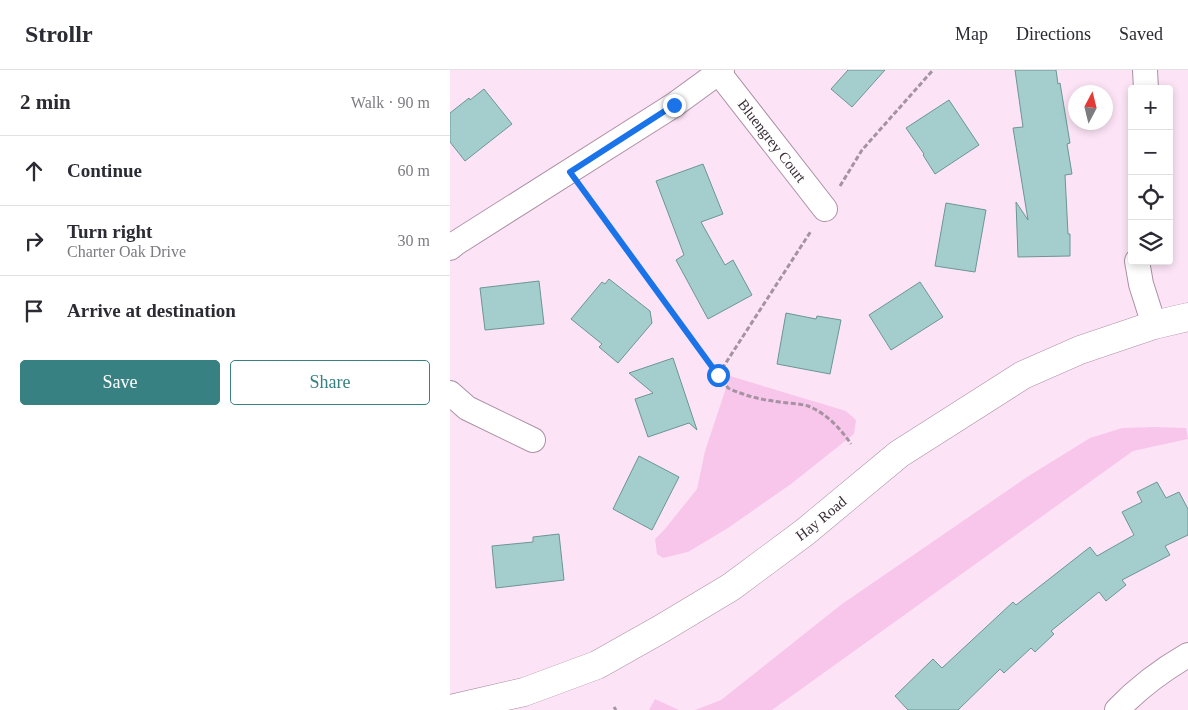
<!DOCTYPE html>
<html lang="en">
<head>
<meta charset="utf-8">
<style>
	body { margin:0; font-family:Georgia,serif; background:#f2f2f3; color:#2b2b33 }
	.controls { position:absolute; right:15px; top:15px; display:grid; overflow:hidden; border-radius:5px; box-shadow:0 2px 8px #0003 }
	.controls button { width:45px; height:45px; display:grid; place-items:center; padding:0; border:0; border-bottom:1px solid #e1e1e2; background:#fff; color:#2b2b33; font:25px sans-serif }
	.compass { position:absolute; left:618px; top:15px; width:45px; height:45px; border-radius:50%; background:#fff; box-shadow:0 2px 8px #0003; rotate:7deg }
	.stop { position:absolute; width:15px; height:15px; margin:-11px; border:4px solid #1a73e8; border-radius:50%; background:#fff }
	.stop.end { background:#1a73e8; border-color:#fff; box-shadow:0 1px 5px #0008 }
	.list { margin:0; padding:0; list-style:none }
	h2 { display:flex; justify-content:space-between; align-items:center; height:65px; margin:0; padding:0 20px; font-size:21px }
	h2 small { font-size:16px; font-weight:400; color:#7c7c81 }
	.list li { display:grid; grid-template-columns:32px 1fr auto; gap:15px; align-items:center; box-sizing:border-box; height:70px; padding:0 20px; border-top:1px solid #e1e1e2 }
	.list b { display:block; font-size:19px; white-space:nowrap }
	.list p { margin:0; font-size:16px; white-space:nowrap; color:#7c7c81 }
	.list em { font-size:16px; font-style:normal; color:#7c7c81 }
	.actions { display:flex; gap:10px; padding:15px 20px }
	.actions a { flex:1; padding:11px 0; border:1px solid #388182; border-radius:5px; text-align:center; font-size:18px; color:#388182 }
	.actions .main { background:#388182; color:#fff }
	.icon { flex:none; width:28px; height:28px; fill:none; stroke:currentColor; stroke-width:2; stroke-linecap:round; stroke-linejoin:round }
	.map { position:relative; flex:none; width:738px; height:640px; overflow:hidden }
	header { display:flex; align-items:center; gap:30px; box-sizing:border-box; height:70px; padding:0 25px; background:#fff; border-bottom:1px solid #e1e1e2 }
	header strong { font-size:24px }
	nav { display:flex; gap:28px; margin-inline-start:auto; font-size:18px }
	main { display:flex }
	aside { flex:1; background:#fff }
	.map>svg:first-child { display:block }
</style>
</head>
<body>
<header>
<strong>Strollr</strong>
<nav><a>Map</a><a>Directions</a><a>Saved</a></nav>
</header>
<main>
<aside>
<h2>2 min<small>Walk · 90 m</small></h2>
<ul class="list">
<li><svg class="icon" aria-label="ahead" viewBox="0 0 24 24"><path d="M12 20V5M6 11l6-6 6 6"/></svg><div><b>Continue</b></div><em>60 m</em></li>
<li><svg class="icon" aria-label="right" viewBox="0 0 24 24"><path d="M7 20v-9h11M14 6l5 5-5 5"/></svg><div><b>Turn right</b><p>Charter Oak Drive</p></div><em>30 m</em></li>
<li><svg class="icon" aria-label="arrive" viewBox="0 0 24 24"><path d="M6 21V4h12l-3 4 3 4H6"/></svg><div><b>Arrive at destination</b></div></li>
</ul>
<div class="actions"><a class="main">Save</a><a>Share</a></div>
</aside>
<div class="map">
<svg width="738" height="640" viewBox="0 0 738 640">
	<rect width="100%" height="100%" fill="#fce4f6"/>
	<g fill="#f8c6eb">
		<polygon points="280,306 396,341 406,350 404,364 341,414 278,458 238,482 213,488 207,484 205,469 214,460 247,419 255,381"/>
		<polygon points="704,357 736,358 738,369 683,381 322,640 245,640 271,630 392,534 577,407 640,368 672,358"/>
		<polygon points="205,629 229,640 199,640"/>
	</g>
	<g fill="#a4cece" stroke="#6c9594">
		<polygon points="398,0 435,0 402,37 381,19"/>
		<polygon points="565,0 606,0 608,14 610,13 620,73 617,74 622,104 615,105 618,164 620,164 620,186 568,187 566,132 578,150 563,58 573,57"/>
		<polygon points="34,19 62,54 15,91 0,72 0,43 19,28 20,30"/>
		<polygon points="499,30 529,75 485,104 473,85 474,84 456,58"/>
		<polygon points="253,94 273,144 251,152 275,195 283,190 302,225 258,249 226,190 234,185 206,111"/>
		<polygon points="496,133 536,140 525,202 485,196"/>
		<polygon points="159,209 200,241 202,253 168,293 149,277 152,274 121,249 152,212 155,214"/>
		<polygon points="89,211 94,254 35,260 30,218"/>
		<polygon points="470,212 493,247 441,280 419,245"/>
		<polygon points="336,243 366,249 367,246 391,250 380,304 327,294"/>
		<polygon points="223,288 247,360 239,353 198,367 185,329 203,323 179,303"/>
		<polygon points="189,386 229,407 202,460 163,439"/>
		<polygon points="707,412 716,428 729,422 738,439 738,465 715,476 720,485 672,510 676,515 656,531 649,522 601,561 604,564 585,582 581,578 554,603 550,599 508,640 458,640 445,626 483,589 492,598 563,532 566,535 640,477 647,486 684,465 672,442 692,432 687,422"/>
		<polygon points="109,464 114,510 46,518 42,476 83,472 83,467"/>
	</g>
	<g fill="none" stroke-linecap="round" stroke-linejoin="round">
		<g stroke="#ac90a5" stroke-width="26">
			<g id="minor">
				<polyline points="695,0 696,19"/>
				<path id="s1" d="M269,3L375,139"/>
				<polyline points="0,178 6,173 224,35 272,0"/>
				<polyline points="687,191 691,214 704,255"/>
				<polyline points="0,323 17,338 83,370"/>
				<path d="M667,640C688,618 712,600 738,585"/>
			</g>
		</g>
		<g stroke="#ac90a5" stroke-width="29">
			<g id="tertiary">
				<path id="s2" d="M0,639L74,622L147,595L211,559L281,517L355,462L449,384L573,305L630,280L704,255L738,247"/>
			</g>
		</g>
		<g stroke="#a593a1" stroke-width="3" stroke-dasharray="5 2.5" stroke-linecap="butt">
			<polyline points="390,116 412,80 483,0"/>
			<path d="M135,122L278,318C293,325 308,329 323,331C333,333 348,333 358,336C376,343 391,359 401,374"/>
			<polyline points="268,305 361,161"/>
			<polyline points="164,637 166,640"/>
		</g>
		<use href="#minor" stroke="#fff" stroke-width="24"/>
		<use href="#tertiary" stroke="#fff" stroke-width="28"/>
	</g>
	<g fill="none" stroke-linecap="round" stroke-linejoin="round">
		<polyline stroke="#1a73e8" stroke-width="6" points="224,35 120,102 268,305"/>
	</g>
	<g text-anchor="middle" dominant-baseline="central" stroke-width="5" stroke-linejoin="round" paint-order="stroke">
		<g font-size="15" fill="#392d36" stroke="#fef7fc">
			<text stroke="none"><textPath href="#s1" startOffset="86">Bluengrey Court</textPath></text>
			<text stroke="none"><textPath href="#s2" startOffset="422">Hay Road</textPath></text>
		</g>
	</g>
</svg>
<div class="controls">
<button>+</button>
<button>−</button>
<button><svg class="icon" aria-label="locate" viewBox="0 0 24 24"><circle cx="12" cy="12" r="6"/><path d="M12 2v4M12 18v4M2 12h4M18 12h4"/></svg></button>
<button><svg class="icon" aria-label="layers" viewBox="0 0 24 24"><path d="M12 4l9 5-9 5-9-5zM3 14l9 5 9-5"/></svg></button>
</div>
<svg class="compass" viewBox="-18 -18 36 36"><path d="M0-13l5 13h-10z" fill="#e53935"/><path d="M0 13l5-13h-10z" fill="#7c7c81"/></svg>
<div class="stop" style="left:268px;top:305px"></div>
<div class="stop end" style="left:224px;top:35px"></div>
</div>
</main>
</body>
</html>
